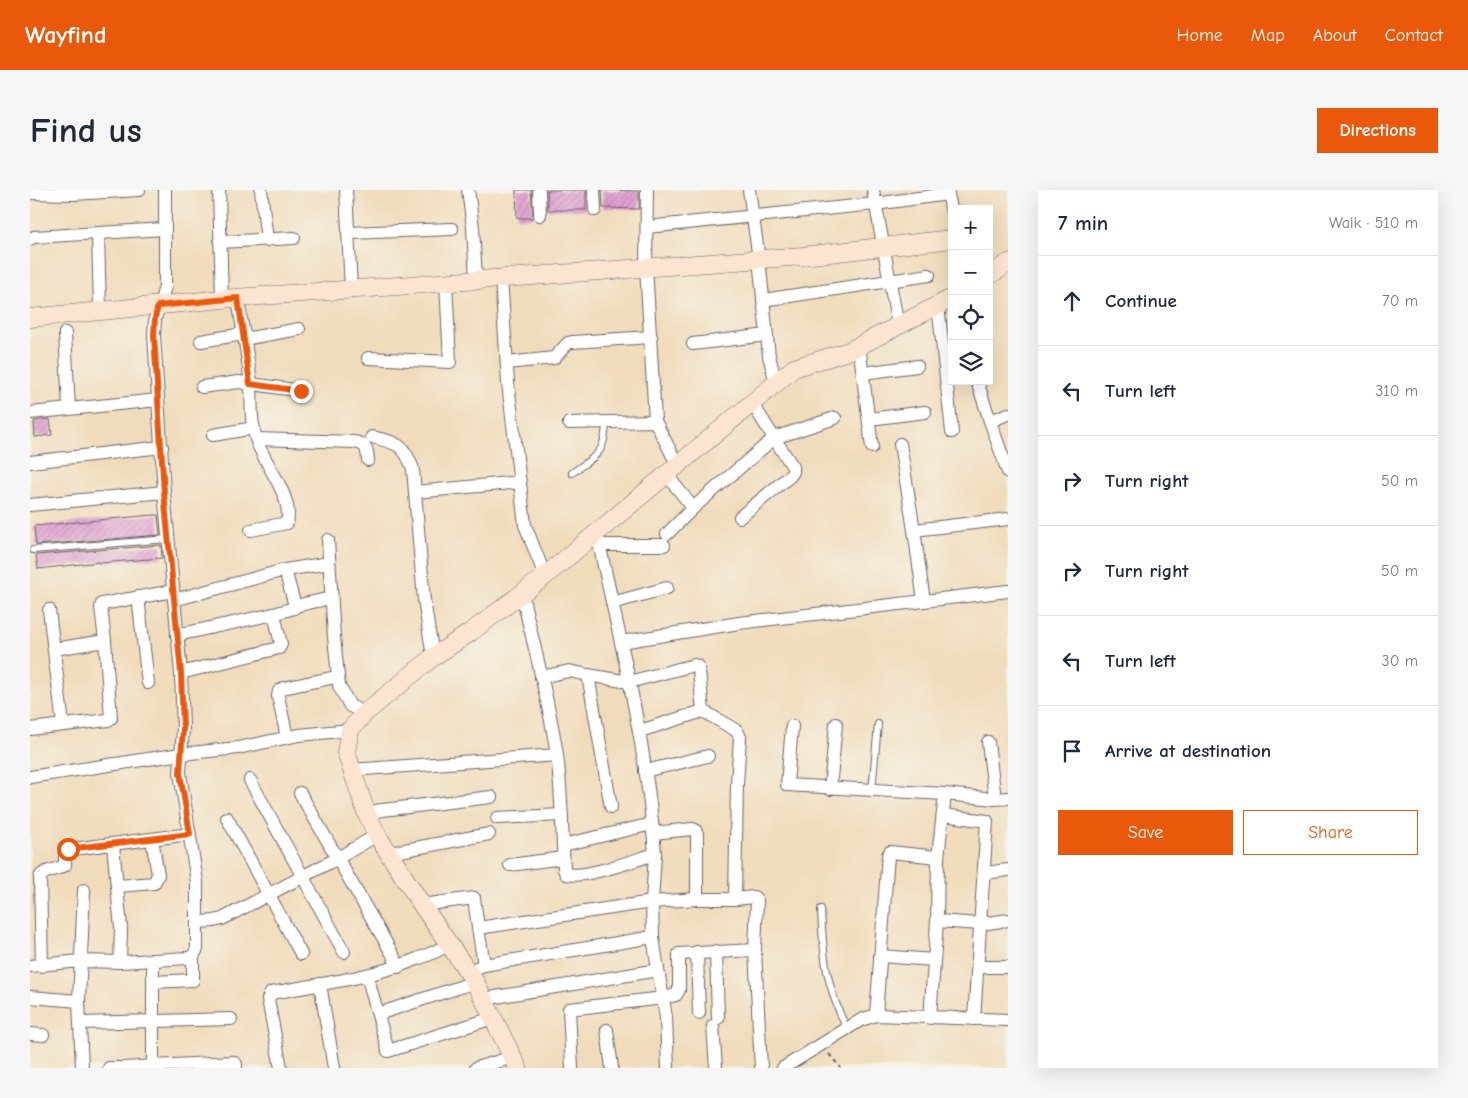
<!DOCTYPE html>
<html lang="en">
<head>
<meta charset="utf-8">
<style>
	body { margin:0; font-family:"Comic Neue",sans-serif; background:#f6f6f7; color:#1f2937 }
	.controls { position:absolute; right:15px; top:15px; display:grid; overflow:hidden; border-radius:0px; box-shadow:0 5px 20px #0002 }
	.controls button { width:45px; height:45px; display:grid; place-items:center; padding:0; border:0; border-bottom:1px solid #e0e1e3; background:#fff; color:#1f2937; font:25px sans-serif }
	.stop { position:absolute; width:15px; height:15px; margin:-11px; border:4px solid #ea580c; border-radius:50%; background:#fff }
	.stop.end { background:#ea580c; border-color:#fff; box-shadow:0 1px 5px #0008 }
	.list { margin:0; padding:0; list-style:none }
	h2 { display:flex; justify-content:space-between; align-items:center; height:65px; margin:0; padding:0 20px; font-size:21px }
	h2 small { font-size:16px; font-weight:400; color:#747a83 }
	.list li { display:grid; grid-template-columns:32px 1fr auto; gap:15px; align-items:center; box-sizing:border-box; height:90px; padding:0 20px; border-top:1px solid #e0e1e3 }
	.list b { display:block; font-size:19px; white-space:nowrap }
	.list em { font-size:16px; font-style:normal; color:#747a83 }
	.actions { display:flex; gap:10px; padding:15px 20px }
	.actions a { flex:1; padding:11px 0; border:1px solid #ea580c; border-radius:0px; text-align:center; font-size:18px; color:#ea580c }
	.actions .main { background:#ea580c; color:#fff }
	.icon { flex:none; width:28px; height:28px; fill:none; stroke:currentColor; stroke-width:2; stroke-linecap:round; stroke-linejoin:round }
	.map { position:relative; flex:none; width:978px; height:878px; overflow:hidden; border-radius:0px }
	header { display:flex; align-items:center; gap:30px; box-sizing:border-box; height:70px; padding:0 25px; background:#ea580c; color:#fff }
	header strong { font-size:24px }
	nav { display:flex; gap:28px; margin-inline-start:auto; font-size:18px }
	.intro { display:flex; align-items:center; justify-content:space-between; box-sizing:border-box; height:120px; padding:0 30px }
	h1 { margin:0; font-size:35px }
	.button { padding:12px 22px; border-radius:0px; background:#ea580c; color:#fff; font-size:18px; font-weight:700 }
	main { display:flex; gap:30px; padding:0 30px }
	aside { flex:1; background:#fff; border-radius:0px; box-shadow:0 5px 20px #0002 }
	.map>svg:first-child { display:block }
</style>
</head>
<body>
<header>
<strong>Wayfind</strong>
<nav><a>Home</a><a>Map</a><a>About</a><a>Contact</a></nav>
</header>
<div class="intro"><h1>Find us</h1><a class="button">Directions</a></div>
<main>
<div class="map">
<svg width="978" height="878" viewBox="0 0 978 878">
	<defs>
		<pattern id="building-hatch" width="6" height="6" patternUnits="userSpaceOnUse" patternTransform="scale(1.25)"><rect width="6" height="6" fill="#df99d1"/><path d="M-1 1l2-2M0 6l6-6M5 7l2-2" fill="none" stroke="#b47cab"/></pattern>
	</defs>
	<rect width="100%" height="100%" fill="#f7f3e8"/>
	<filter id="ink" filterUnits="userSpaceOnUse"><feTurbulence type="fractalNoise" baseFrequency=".02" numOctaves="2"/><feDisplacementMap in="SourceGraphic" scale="10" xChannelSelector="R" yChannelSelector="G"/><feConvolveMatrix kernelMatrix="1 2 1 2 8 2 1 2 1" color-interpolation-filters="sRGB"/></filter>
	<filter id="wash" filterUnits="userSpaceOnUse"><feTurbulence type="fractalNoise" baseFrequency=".0096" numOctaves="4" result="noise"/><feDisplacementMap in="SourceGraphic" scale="20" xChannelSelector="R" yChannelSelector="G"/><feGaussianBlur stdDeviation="1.12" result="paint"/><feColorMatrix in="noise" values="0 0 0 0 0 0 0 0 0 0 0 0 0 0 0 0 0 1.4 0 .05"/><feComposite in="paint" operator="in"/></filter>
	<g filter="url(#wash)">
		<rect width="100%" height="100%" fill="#f0dcbb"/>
		<g id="blocks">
			<g fill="url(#building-hatch)">
				<polygon points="486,0 501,0 503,28 487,28"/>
				<polygon points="517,0 556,0 556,20 518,20"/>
				<polygon points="572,0 609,1 609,19 573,18"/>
				<polygon points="20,229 22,245 5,247 4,231"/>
				<polygon points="123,325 128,325 130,345 6,355 4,336"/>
				<polygon points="131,355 132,368 69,373 69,372 8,379 6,365"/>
			</g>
		</g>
	</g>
	<g filter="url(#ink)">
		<use href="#blocks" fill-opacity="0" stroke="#6a6368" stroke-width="1"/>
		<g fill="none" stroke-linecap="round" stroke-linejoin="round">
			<g stroke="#6a6368" stroke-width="8">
				<g id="lane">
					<path d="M542,283C567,264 575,265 576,232"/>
					<polyline points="3,360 138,349"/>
					<polyline points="842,601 848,534"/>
					<path d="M791,719C793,766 796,796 817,839"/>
				</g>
			</g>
			<g stroke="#6a6368" stroke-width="14">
				<g id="street">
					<polyline points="42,0 43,4 109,0"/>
					<polyline points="189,0 192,109"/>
					<polyline points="231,0 237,50"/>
					<polyline points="316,0 321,99"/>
					<polyline points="438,0 443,38 446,90"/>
					<polyline points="509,0 510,25"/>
					<polyline points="564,0 565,20"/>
					<polyline points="617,0 616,76 625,231 648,276"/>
					<polyline points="719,0 729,69 739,166 746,193"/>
					<polyline points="843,0 868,136"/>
					<polyline points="917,0 922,22"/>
					<polyline points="0,3 43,4"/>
					<polyline points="617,37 845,14 918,4"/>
					<polyline points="318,43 422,39"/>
					<polyline points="68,44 70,120"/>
					<polyline points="0,49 4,47 134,39"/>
					<polyline points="190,52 264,48"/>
					<polyline points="471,88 478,193 495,335 515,386"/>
					<path d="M208,108C212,137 218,166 221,195C222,213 220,231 226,249C234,274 264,307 257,333L221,340"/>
					<polyline points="733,110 899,85"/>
					<polyline points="908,115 922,242"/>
					<polyline points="35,143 39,218"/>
					<polyline points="214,149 269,139"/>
					<polyline points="171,151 213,144"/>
					<polyline points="663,154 737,145"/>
					<polyline points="829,155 842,257"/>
					<polyline points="338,168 420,172 416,92"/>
					<polyline points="477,173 524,168 538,153 542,152 621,147"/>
					<polyline points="833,183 887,176"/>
					<polyline points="947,191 960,231"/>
					<polyline points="172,197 209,192 271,201"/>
					<polyline points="0,223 128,210"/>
					<polyline points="978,224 960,231 978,282"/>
					<polyline points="839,229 895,222"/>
					<polyline points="539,233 625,231"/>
					<polyline points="183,245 224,238"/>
					<path d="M342,247C368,253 374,254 383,279L394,410L403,467"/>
					<path d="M226,249L325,252C337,255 337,258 338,270"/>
					<polyline points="870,254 884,340"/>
					<polyline points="0,272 132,257"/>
					<polyline points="637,285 663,318"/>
					<polyline points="386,302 490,292"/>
					<polyline points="0,315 134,302"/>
					<polyline points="710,327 760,286 763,282 763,277 744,248 805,228"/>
					<polyline points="978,329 884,340 894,411 978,401"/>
					<polyline points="637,344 663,318 744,248 722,213"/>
					<polyline points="298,350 304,447 309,496 320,516 335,523"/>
					<polyline points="570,355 634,355"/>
					<path d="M492,404C504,457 519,511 527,565C532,603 532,641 534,679L536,684C555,689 604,670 625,664C617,555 590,450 567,344"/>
					<polyline points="108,407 118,493"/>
					<polyline points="144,410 255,380 299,373"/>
					<polyline points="582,413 637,398"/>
					<polyline points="265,416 301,408"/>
					<polyline points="19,420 33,535"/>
					<polyline points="147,445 244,424"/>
					<polyline points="591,452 709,433 894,411"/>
					<polyline points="24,459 75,451 71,417 72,414 143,401"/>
					<polyline points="151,483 249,458 251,454 244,424 264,418 265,416 255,380"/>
					<polyline points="558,485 581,617"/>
					<polyline points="511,487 539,481 558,485 599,492 664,475 667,476 669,480 673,521 707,541 710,547 707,594 705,709 667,709 622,712 625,664"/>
					<polyline points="762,536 757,595 915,604"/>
					<polyline points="0,539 78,530 81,528 75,451"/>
					<polyline points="610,541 673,521"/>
					<polyline points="257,547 248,506 249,501 253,498 301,488"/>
					<polyline points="958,552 965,609"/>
					<polyline points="321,580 527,565"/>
					<polyline points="615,581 678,566"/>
					<polyline points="0,587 151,564 208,558 269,545 320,540"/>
					<polyline points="220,590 314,762"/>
					<polyline points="800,599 806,534"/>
					<polyline points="270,603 363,765 368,777"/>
					<polyline points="336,622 461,607"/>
					<polyline points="914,625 957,631 944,829"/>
					<polyline points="197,628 271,764"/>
					<polyline points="467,628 532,625"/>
					<polyline points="623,643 662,639 665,640 667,644 667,709"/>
					<polyline points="83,655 91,738 90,772"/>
					<polyline points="533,655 622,634"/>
					<polyline points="359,663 459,644"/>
					<polyline points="480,675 533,668"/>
					<polyline points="955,683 978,680"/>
					<polyline points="88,696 124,693 128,685 122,649"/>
					<polyline points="705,709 724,707 727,710 725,760 731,878"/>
					<polyline points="392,715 444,708 448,738"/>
					<polyline points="907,731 951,734 978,730"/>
					<polyline points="168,732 184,731 192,729 308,668 347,645"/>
					<polyline points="686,761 688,828"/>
					<polyline points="667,762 669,823"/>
					<polyline points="850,766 904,770"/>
					<polyline points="454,775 448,738 622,712 623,747 628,780"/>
					<polyline points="0,776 50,771 90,772 158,768 163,766 167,759 167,692 150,583 153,538 151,483 134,302 124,145 125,129 135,97 135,0"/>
					<path d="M12,776L10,687C15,679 27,681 35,675V660L160,644"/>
					<polyline points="948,777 978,777"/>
					<polyline points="446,778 454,775 623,747"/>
					<polyline points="337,785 358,861 463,828"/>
					<polyline points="123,792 163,790 163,766"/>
					<polyline points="290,794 304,878"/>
					<polyline points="0,807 49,811"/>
					<polyline points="454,809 628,780 633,808 539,819 542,878"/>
					<polyline points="348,824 445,792"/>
					<polyline points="846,825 858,665 860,662 908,667"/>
					<polyline points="900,828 907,731 908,667 915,604 965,609 978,608"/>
					<polyline points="50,833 201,829"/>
					<polyline points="683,836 686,878"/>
					<polyline points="577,840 582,878"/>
					<polyline points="0,844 13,845"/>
					<polyline points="123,876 203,872 206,874 206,878"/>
					<polyline points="52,878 49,811 54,700"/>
					<polyline points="79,878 95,878"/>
					<polyline points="95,878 123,876 123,770"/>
					<path d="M251,878L238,809L241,803C290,794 341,788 387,769C398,765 409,761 419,754"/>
					<polyline points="446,878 483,867"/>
					<polyline points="638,878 636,828 633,808 646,805 649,800 649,764 725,760"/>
					<polyline points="753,878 831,830 846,825 978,830"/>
				</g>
			</g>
			<g stroke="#6a6368" stroke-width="19">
				<g id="secondary">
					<polyline points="959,86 978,73"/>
					<polyline points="0,128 192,109 773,66 922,49"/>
					<polyline points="488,878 445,792 392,715 347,645 336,622 316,562 320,540 335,523 403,467 441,442 515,386 764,178 819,161 922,108"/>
				</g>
			</g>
			<polyline stroke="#6a6368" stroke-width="2" stroke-dasharray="4 4" stroke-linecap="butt" points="799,864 811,878"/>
			<use href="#lane" stroke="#fff" stroke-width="6"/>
			<use href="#street" stroke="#fff" stroke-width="12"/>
			<use href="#secondary" stroke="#fce5d0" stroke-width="18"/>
		</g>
	</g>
	<g fill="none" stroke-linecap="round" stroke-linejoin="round" filter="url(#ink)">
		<polyline stroke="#ea580c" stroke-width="6" points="38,659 160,644 150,583 153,538 151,483 134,302 128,210 124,145 125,128 128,116 208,108 220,194 271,201"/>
	</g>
</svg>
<div class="controls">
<button>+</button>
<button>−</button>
<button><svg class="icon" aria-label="locate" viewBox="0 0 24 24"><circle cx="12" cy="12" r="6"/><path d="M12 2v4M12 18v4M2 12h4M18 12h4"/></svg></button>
<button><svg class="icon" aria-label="layers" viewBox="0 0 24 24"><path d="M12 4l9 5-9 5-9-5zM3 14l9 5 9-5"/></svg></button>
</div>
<div class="stop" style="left:38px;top:659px"></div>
<div class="stop end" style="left:271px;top:201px"></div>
</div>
<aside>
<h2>7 min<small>Walk · 510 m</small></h2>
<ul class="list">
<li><svg class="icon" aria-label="ahead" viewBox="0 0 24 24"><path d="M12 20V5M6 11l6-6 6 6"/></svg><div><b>Continue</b></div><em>70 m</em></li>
<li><svg class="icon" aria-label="left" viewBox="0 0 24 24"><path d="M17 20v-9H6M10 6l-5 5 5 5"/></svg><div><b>Turn left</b></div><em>310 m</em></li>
<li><svg class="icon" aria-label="right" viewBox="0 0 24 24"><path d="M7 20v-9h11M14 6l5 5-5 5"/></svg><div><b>Turn right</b></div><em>50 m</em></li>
<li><svg class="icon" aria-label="right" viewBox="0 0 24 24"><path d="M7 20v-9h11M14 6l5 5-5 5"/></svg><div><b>Turn right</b></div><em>50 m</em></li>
<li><svg class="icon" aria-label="left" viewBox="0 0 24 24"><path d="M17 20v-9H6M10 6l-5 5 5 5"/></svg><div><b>Turn left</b></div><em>30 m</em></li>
<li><svg class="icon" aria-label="arrive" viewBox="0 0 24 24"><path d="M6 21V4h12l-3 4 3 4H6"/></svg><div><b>Arrive at destination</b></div></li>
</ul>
<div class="actions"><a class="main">Save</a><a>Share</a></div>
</aside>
</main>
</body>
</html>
